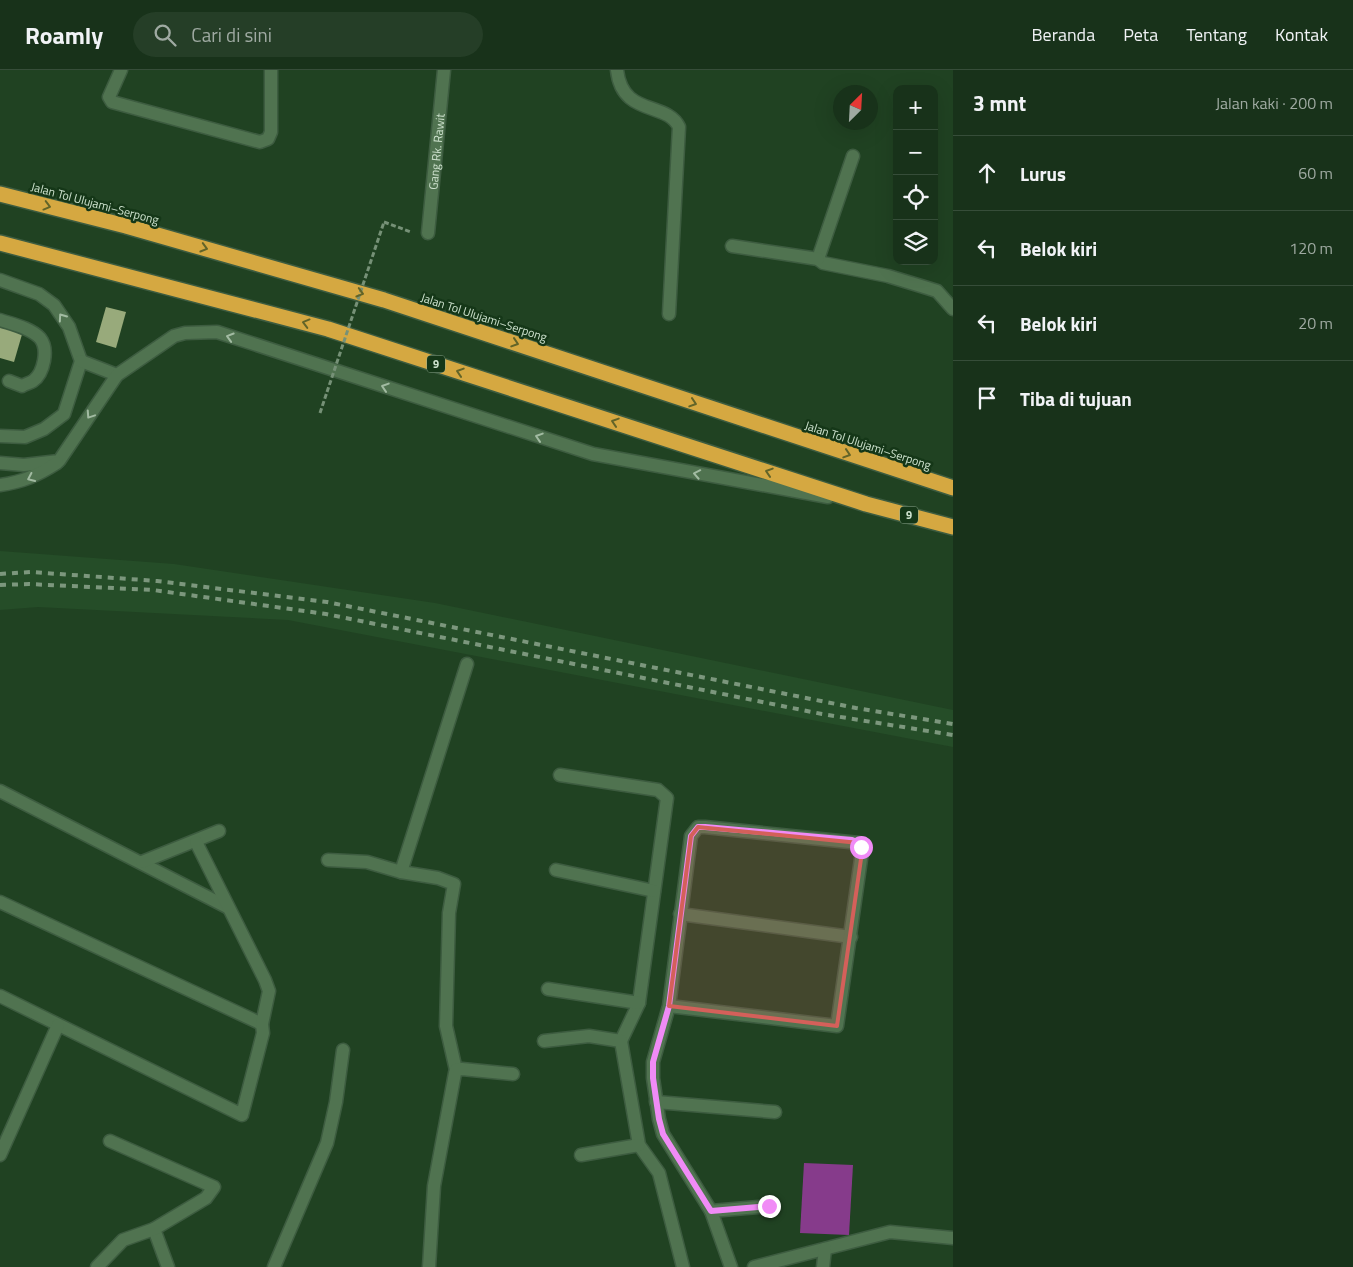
<!DOCTYPE html>
<html lang="id">
<head>
<meta charset="utf-8">
<style>
	body { margin:0; font-family:"Titillium Web",sans-serif; background:#253e27; color:#f1f3f6 }
	.controls { position:absolute; right:15px; top:15px; display:grid; overflow:hidden; border-radius:10px; box-shadow:0 5px 20px #0002 }
	.controls button { width:45px; height:45px; display:grid; place-items:center; padding:0; border:0; border-bottom:1px solid #364d39; background:#18321a; color:#f1f3f6; font:25px sans-serif }
	.compass { position:absolute; left:833px; top:15px; width:45px; height:45px; border-radius:50%; background:#18321a; box-shadow:0 5px 20px #0002; rotate:24deg }
	.stop { position:absolute; width:15px; height:15px; margin:-11px; border:4px solid #f08bf6; border-radius:50%; background:#fff }
	.stop.end { background:#f08bf6; border-color:#fff; box-shadow:0 1px 5px #0008 }
	.list { margin:0; padding:0; list-style:none }
	h2 { display:flex; justify-content:space-between; align-items:center; height:65px; margin:0; padding:0 20px; font-size:21px }
	h2 small { font-size:16px; font-weight:400; color:#9faaa2 }
	.list li { display:grid; grid-template-columns:32px 1fr auto; gap:15px; align-items:center; box-sizing:border-box; height:75px; padding:0 20px; border-top:1px solid #364d39 }
	.list b { display:block; font-size:19px; white-space:nowrap }
	.list em { font-size:16px; font-style:normal; color:#9faaa2 }
	.icon { flex:none; width:28px; height:28px; fill:none; stroke:currentColor; stroke-width:2; stroke-linecap:round; stroke-linejoin:round }
	.map { position:relative; flex:none; width:953px; height:1197px; overflow:hidden }
	header { display:flex; align-items:center; gap:30px; box-sizing:border-box; height:70px; padding:0 25px; background:#18321a; border-bottom:1px solid #364d39 }
	header strong { font-size:24px }
	nav { display:flex; gap:28px; margin-inline-start:auto; font-size:18px }
	.search { width:350px; height:45px; background:#253e27; display:flex; align-items:center; gap:12px; box-sizing:border-box; padding:0 18px; border-radius:28px; color:#9faaa2; font-size:19px }
	main { display:flex }
	aside { flex:1; background:#18321a }
	.map>svg:first-child { display:block }
</style>
</head>
<body>
<header>
<strong>Roamly</strong>
<div class="search"><svg class="icon" aria-label="search" viewBox="0 0 24 24"><circle cx="10" cy="10" r="6"/><path d="M15 15l6 6"/></svg>Cari di sini</div>
<nav><a>Beranda</a><a>Peta</a><a>Tentang</a><a>Kontak</a></nav>
</header>
<main>
<div class="map">
<svg width="953" height="1197" viewBox="0 0 953 1197">
	<rect width="100%" height="100%" fill="#204222"/>
	<polygon fill="#254d28" points="0,481 174,494 435,533 953,640 953,677 288,550 38,537 0,540"/>
	<polygon fill="#863b8b" points="804,1093 853,1095 849,1165 800,1163"/>
	<g fill="#98aa7b">
		<polygon points="106,237 126,242 116,278 96,272"/>
		<polygon points="0,255 23,261 14,292 0,288"/>
	</g>
	<g fill="none" stroke-linecap="round" stroke-linejoin="round">
		<g stroke="#3d5c40" stroke-width="15">
			<g id="service">
				<polyline points="0,210 39,224 54,235 69,257 81,291 64,344 44,359 25,367 0,366"/>
				<path d="M0,250C12,254 31,258 40,268C49,279 44,303 33,311C30,313 25,314 22,316L9,311"/>
				<polyline points="81,291 117,305"/>
				<polyline points="0,393 24,395 59,391 117,305 174,266 185,263 217,262 593,384 828,427"/>
				<path d="M0,415C23,412 38,405 57,393"/>
			</g>
		</g>
		<g stroke="#3d5c40" stroke-width="15">
			<g id="minor">
				<polyline points="121,0 109,27 112,32 260,72 268,69 271,62 271,0"/>
				<path d="M617,0C622,47 667,31 679,57L669,244"/>
				<polyline points="853,86 818,189 823,193 888,206 921,216 937,221 953,239"/>
				<path id="s1" d="M428,163L444,0"/>
				<polyline points="732,176 818,189"/>
				<polyline points="560,705 658,720 667,728 639,933 621,971"/>
				<polyline points="0,721 227,837"/>
				<polyline points="328,790 367,792 401,802 438,808 454,814 449,843 446,956 456,1000"/>
				<polyline points="142,792 219,761"/>
				<polyline points="556,800 654,821"/>
				<polyline points="401,802 467,594"/>
				<polyline points="0,832 262,954"/>
				<polyline points="680,844 851,867"/>
				<polyline points="548,919 639,933"/>
				<polyline points="0,926 242,1045 263,963 262,954 269,921 265,910 196,772"/>
				<polyline points="669,936 837,956 862,782 859,773 705,757 698,757 691,766 669,936 653,992 653,1008 659,1049 663,1064 711,1141 731,1197"/>
				<polyline points="544,971 589,966 621,971 639,1075 659,1103 683,1197"/>
				<polyline points="656,1032 775,1042"/>
				<polyline points="0,1085 58,955"/>
				<polyline points="581,1085 639,1075"/>
				<polyline points="711,1141 769,1136"/>
				<polyline points="154,1159 168,1197"/>
				<polyline points="97,1197 123,1170 154,1159 206,1128 214,1117 110,1071"/>
				<polyline points="274,1197 327,1073 336,1032 343,980"/>
				<polyline points="429,1197 434,1116 455,1003 456,1000 462,999 513,1004"/>
				<polyline points="754,1197 890,1162 953,1168"/>
				<polyline points="823,1197 825,1179"/>
			</g>
		</g>
		<g stroke="#3d5c40" stroke-width="18">
			<g id="motorway">
				<polyline points="0,124 126,156 384,230 953,418"/>
				<polyline points="0,173 328,259 866,434 953,457"/>
			</g>
		</g>
		<g stroke="#769177" stroke-width="3" stroke-dasharray="5 2.5" stroke-linecap="butt">
			<polyline points="384,152 411,162"/>
			<polyline points="320,343 327,322"/>
		</g>
		<use href="#service" stroke="#507350" stroke-width="12"/>
		<use href="#minor" stroke="#507350" stroke-width="12"/>
		<use href="#motorway" stroke="#d5a841" stroke-width="15"/>
		<g stroke="#7c977d" stroke-width="4" stroke-dasharray="6 6" stroke-linecap="butt">
			<polyline points="0,504 31,502 157,511 327,532 856,638 953,654"/>
			<polyline points="0,515 29,514 153,520 326,544 822,644 953,665"/>
		</g>
		<polyline stroke="#769177" stroke-width="3" stroke-dasharray="5 2.5" stroke-linecap="butt" points="327,322 384,152"/>
	</g>
	<defs><path id="oneway-chevron" d="M-2-3.5L2.5 0L-2 3.5" fill="none" stroke-width="1.6" stroke-linecap="round" stroke-linejoin="round" transform="scale(1.25)"/></defs>
	<g stroke="#626428">
		<use href="#oneway-chevron" transform="translate(47 136) rotate(15)"/>
		<use href="#oneway-chevron" transform="translate(204 178) rotate(16)"/>
		<use href="#oneway-chevron" transform="translate(360 223) rotate(16)"/>
		<use href="#oneway-chevron" transform="translate(306 253) rotate(-165)"/>
		<use href="#oneway-chevron" transform="translate(515 273) rotate(18)"/>
		<use href="#oneway-chevron" transform="translate(460 302) rotate(-162)"/>
		<use href="#oneway-chevron" transform="translate(693 333) rotate(18)"/>
		<use href="#oneway-chevron" transform="translate(615 352) rotate(-162)"/>
		<use href="#oneway-chevron" transform="translate(847 384) rotate(18)"/>
		<use href="#oneway-chevron" transform="translate(769 402) rotate(-162)"/>
	</g>
	<g stroke="#a2bba2">
		<use href="#oneway-chevron" transform="translate(62 247) rotate(-125)"/>
		<use href="#oneway-chevron" transform="translate(230 267) rotate(-163)"/>
		<use href="#oneway-chevron" transform="translate(385 317) rotate(-162)"/>
		<use href="#oneway-chevron" transform="translate(90 345) rotate(124)"/>
		<use href="#oneway-chevron" transform="translate(539 367) rotate(-162)"/>
		<use href="#oneway-chevron" transform="translate(697 404) rotate(-169)"/>
		<use href="#oneway-chevron" transform="translate(31 408) rotate(155)"/>
	</g>
	<g fill="none" stroke-linecap="round" stroke-linejoin="round">
		<polyline stroke="#f08bf6" stroke-width="6" points="769,1136 711,1141 663,1064 659,1049 653,1008 653,992 669,936 691,766 698,757 705,757 852,770 859,773 861,777"/>
	</g>
	<path fill="#d4605a" fill-opacity="0.2" stroke="#d4605a" stroke-width="4" stroke-linejoin="round" d="M698,757L859,773L862,782L837,956L669,936L691,766Z"/>
	<g text-anchor="middle" dominant-baseline="central" stroke-width="5" stroke-linejoin="round" paint-order="stroke">
		<g fill="#153718" stroke="#96af97" stroke-width="1">
			<rect x="427" y="285.5" width="18" height="17" rx="4"/>
			<rect x="900" y="436.5" width="18" height="17" rx="4"/>
		</g>
		<g font-size="11" font-weight="bold" fill="#cee2ce">
			<text x="436" y="294">9</text>
			<text x="909" y="445">9</text>
		</g>
		<g font-size="12" fill="#cee2ce" stroke="#153718">
			<text stroke="none"><textPath href="#s1" startOffset="82">Gang Rk. Rawit</textPath></text>
			<text transform="translate(95 133) rotate(15)">Jalan Tol Ulujami–Serpong</text>
			<text transform="translate(484 247) rotate(18)">Jalan Tol Ulujami–Serpong</text>
			<text transform="translate(868 375) rotate(18)">Jalan Tol Ulujami–Serpong</text>
		</g>
	</g>
</svg>
<div class="controls">
<button>+</button>
<button>−</button>
<button><svg class="icon" aria-label="locate" viewBox="0 0 24 24"><circle cx="12" cy="12" r="6"/><path d="M12 2v4M12 18v4M2 12h4M18 12h4"/></svg></button>
<button><svg class="icon" aria-label="layers" viewBox="0 0 24 24"><path d="M12 4l9 5-9 5-9-5zM3 14l9 5 9-5"/></svg></button>
</div>
<svg class="compass" viewBox="-18 -18 36 36"><path d="M0-13l5 13h-10z" fill="#e53935"/><path d="M0 13l5-13h-10z" fill="#9faaa2"/></svg>
<div class="stop" style="left:861px;top:777px"></div>
<div class="stop end" style="left:769px;top:1136px"></div>
</div>
<aside>
<h2>3 mnt<small>Jalan kaki · 200 m</small></h2>
<ul class="list">
<li><svg class="icon" aria-label="ahead" viewBox="0 0 24 24"><path d="M12 20V5M6 11l6-6 6 6"/></svg><div><b>Lurus</b></div><em>60 m</em></li>
<li><svg class="icon" aria-label="left" viewBox="0 0 24 24"><path d="M17 20v-9H6M10 6l-5 5 5 5"/></svg><div><b>Belok kiri</b></div><em>120 m</em></li>
<li><svg class="icon" aria-label="left" viewBox="0 0 24 24"><path d="M17 20v-9H6M10 6l-5 5 5 5"/></svg><div><b>Belok kiri</b></div><em>20 m</em></li>
<li><svg class="icon" aria-label="arrive" viewBox="0 0 24 24"><path d="M6 21V4h12l-3 4 3 4H6"/></svg><div><b>Tiba di tujuan</b></div></li>
</ul>
</aside>
</main>
</body>
</html>
